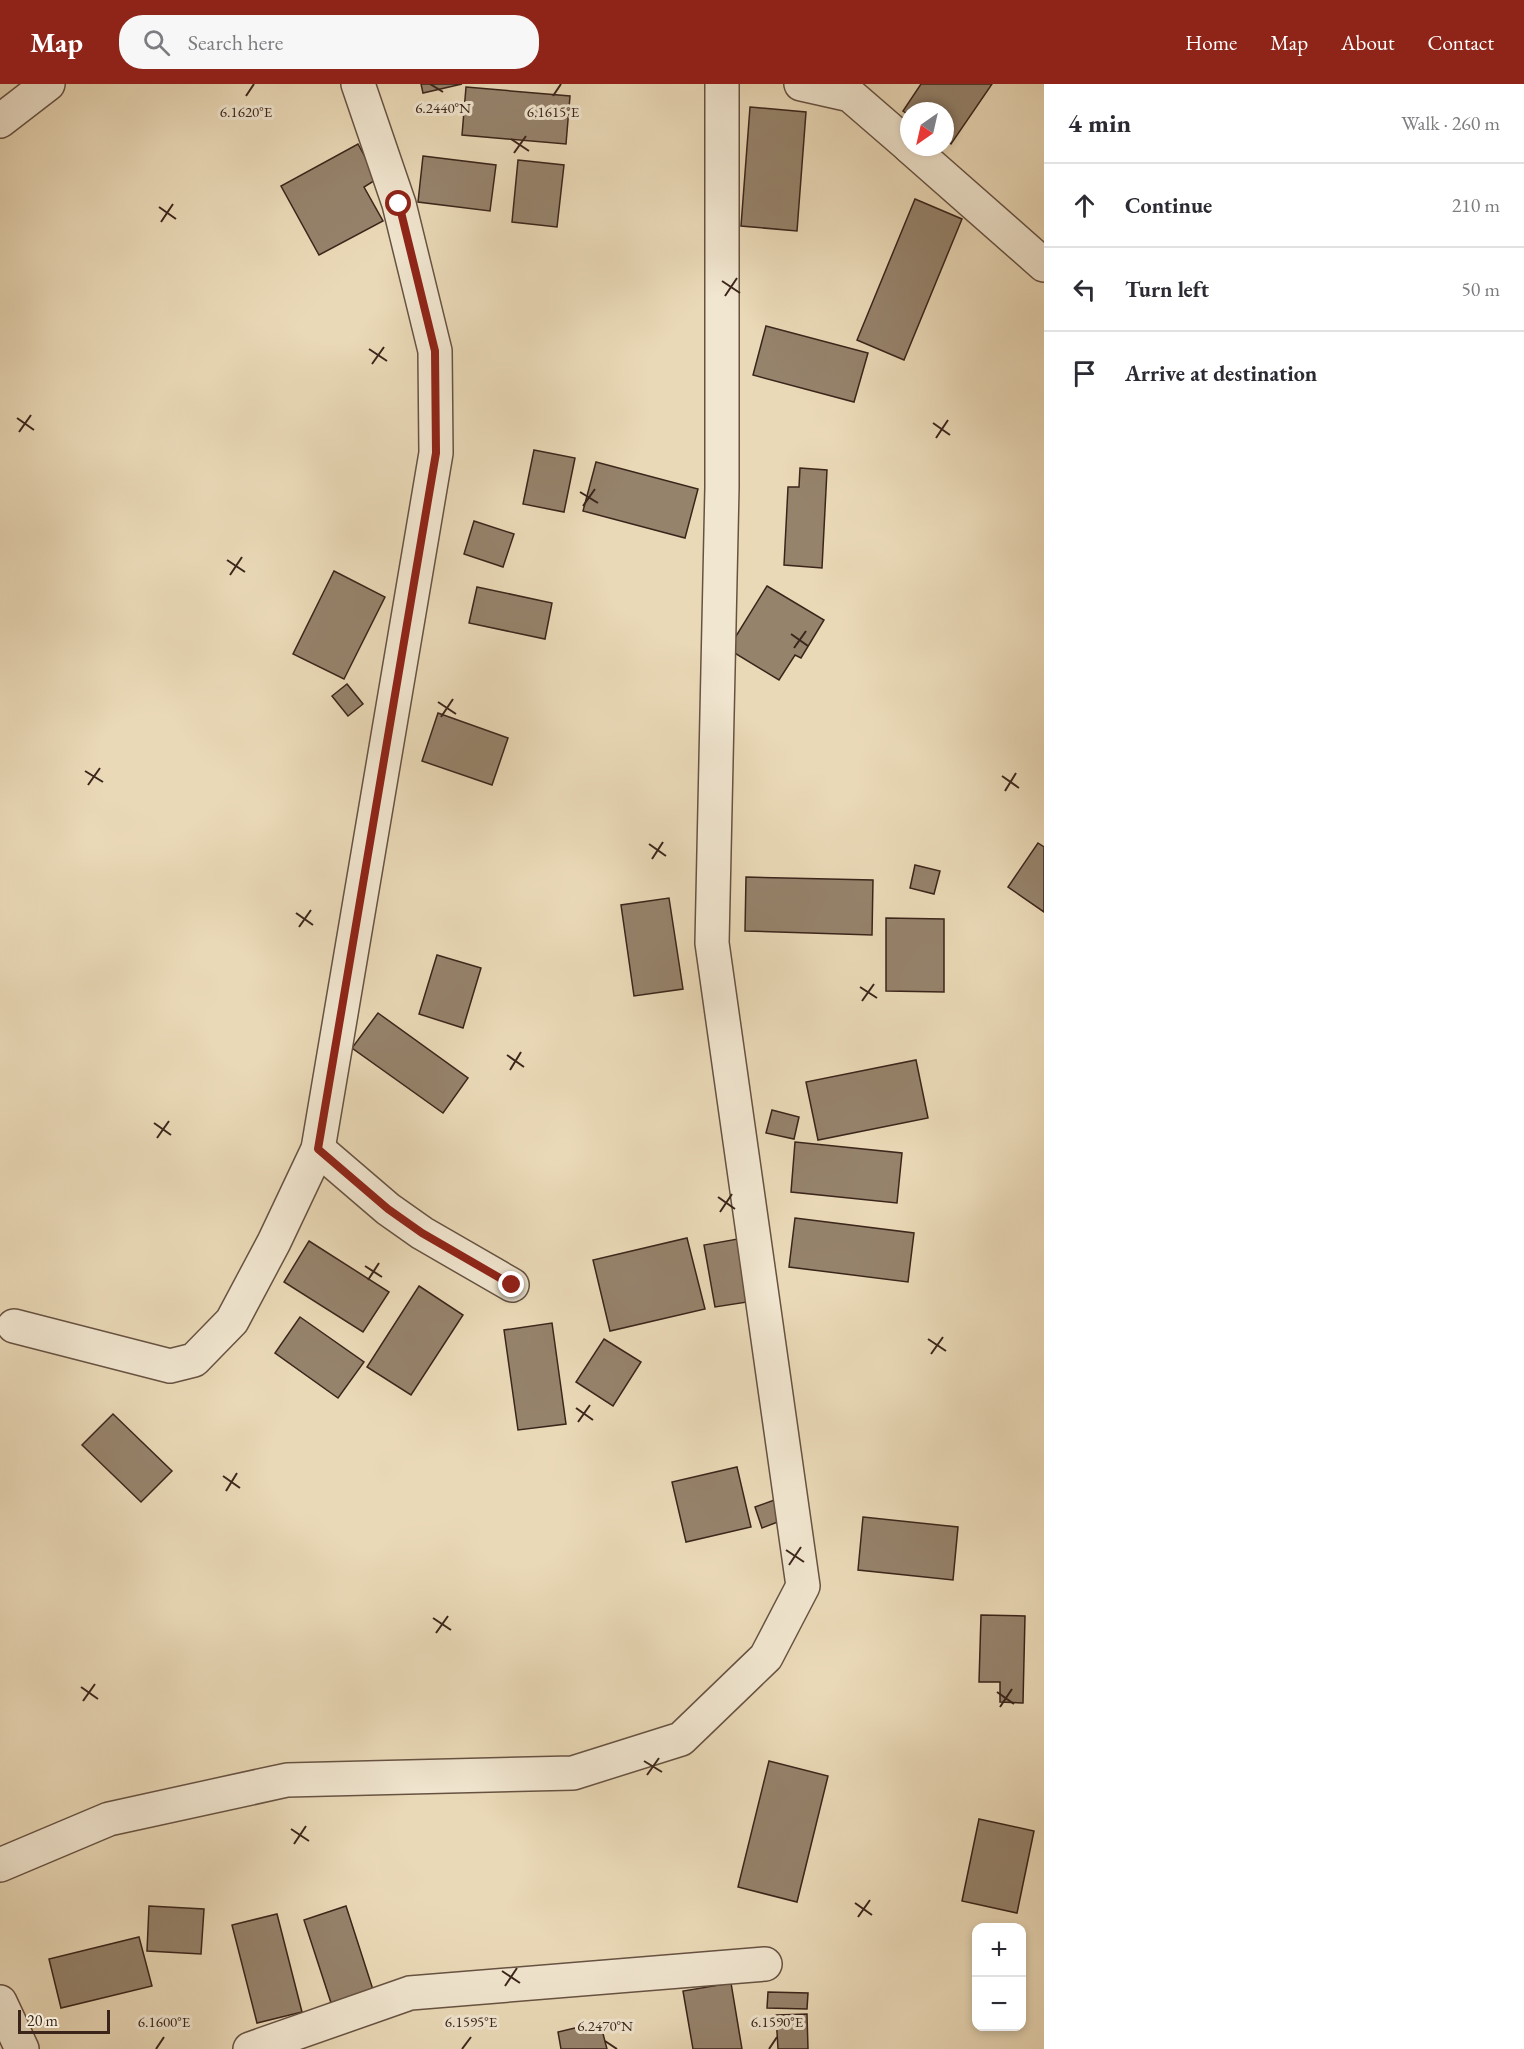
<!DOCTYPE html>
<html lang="en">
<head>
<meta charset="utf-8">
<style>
	body { margin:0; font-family:"EB Garamond",serif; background:#f7f7f7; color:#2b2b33 }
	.controls { position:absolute; right:18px; bottom:18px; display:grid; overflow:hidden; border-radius:12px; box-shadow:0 3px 9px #0003 }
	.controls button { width:54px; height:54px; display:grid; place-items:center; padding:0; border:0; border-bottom:2px solid #e1e1e2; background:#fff; color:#2b2b33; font:30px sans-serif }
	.compass { position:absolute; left:900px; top:18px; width:54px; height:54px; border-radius:50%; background:#fff; box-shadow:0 3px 9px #0003; rotate:214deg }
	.scale { position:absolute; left:18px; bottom:15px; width:92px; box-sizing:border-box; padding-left:6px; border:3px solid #3b251b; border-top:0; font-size:16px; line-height:21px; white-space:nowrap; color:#3b251b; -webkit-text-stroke:4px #f1e6d0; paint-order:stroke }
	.stop { position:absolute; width:18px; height:18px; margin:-14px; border:4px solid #8f2418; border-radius:50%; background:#fff }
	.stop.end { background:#8f2418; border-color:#fff; box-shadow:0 2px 6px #0008 }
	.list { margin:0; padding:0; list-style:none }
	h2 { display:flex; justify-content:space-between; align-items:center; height:78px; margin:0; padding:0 24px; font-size:26px }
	h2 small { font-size:20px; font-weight:400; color:#7c7c81 }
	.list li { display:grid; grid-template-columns:39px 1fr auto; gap:18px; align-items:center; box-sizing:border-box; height:84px; padding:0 24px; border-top:2px solid #e1e1e2 }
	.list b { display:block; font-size:22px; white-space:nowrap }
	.list em { font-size:20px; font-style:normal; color:#7c7c81 }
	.icon { flex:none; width:33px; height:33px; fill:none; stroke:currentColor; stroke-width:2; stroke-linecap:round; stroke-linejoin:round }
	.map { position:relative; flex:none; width:1044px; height:1965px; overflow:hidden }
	header { display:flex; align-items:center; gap:36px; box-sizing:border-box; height:84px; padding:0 30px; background:#8f2418; color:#fff }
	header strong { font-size:28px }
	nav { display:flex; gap:33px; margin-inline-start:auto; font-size:21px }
	.search { width:420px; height:54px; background:#f7f7f7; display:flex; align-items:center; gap:15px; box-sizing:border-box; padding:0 21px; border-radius:24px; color:#7c7c81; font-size:22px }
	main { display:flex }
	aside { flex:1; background:#fff }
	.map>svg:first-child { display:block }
</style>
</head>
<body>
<header>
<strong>Map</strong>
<div class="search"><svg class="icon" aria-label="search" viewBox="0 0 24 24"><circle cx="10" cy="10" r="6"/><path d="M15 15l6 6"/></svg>Search here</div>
<nav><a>Home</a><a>Map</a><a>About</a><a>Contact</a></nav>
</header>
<main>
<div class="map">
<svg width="1044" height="1965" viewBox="0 0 1044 1965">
	<rect width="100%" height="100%" fill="#ead9b7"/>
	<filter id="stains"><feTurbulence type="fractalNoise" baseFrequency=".00333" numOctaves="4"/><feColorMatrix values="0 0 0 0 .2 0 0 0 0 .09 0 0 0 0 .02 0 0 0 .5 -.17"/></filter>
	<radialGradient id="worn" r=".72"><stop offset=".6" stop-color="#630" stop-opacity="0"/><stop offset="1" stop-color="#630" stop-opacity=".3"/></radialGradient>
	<g fill="#96836c" stroke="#3b251b" stroke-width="1.5">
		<polygon points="421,0 462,0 423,9"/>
		<polygon points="921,0 992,0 951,60 945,55 945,27 909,27 909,31 903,27"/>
		<polygon points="466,3 570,12 566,60 462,51"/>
		<polygon points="750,23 806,28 797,147 741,142"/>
		<polygon points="358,60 377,95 364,103 383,137 319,171 281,102"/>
		<polygon points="423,72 496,81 490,127 418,118"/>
		<polygon points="518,76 564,81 557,143 512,138"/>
		<polygon points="915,115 962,135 904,276 857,256"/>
		<polygon points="766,242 868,269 854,318 753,291"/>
		<polygon points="534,366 575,374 564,428 523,420"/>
		<polygon points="596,378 698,405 685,454 583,427"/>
		<polygon points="800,384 827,386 822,484 784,481 788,403 799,403"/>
		<polygon points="474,437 514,450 503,483 464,470"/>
		<polygon points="334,487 385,513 344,595 293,570"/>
		<polygon points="767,502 824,536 801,574 795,571 779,596 728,565"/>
		<polygon points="477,503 552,519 545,555 469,539"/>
		<polygon points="347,600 363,620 348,632 332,612"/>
		<polygon points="438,629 508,654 492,701 422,677"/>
		<polygon points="1038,759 1044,763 1044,828 1008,803"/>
		<polygon points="915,781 940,787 934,810 910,804"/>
		<polygon points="746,793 873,796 872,851 745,847"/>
		<polygon points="669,814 683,905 634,912 621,821"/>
		<polygon points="886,834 944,835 944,908 886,907"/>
		<polygon points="437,871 481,884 463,944 419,930"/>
		<polygon points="378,929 468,994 443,1029 352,964"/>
		<polygon points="916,976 928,1034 818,1056 806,998"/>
		<polygon points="772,1026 799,1033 794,1055 766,1049"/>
		<polygon points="795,1058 902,1069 897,1119 791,1108"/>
		<polygon points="795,1134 914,1149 908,1198 789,1183"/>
		<polygon points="687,1154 705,1225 610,1247 593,1176"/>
		<polygon points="743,1154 754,1217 715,1223 704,1161"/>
		<polygon points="309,1157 389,1208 363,1248 284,1198"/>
		<polygon points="419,1202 463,1231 411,1311 367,1283"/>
		<polygon points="300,1233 364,1278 338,1314 275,1269"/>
		<polygon points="552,1239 566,1340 518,1346 504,1246"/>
		<polygon points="604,1255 641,1278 613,1322 576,1298"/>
		<polygon points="113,1330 172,1387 141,1418 82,1361"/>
		<polygon points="737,1383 751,1443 686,1458 672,1398"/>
		<polygon points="780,1414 788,1434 762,1444 755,1423"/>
		<polygon points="863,1433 958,1443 953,1496 858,1486"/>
		<polygon points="981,1531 1025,1532 1023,1619 1000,1618 1000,1598 979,1598"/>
		<polygon points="769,1677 828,1692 797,1818 738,1803"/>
		<polygon points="979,1735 1034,1747 1017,1829 962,1817"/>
		<polygon points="149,1822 204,1825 201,1870 147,1867"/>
		<polygon points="346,1822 376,1915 334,1928 304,1836"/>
		<polygon points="277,1830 302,1928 257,1939 232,1841"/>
		<polygon points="139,1853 152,1902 61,1924 49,1875"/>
		<polygon points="731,1899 742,1965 693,1965 683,1907"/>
		<polygon points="768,1908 808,1909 807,1925 767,1924"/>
		<polygon points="807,1930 808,1965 778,1965 776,1931"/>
		<polygon points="600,1938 607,1965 561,1965 558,1948"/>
	</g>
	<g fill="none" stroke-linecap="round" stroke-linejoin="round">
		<g stroke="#675242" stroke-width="36">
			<g id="street">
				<polyline points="801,0 850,11 909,62"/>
				<polyline points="0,37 48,0"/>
				<polyline points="910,63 1044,181"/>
				<polyline points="318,1065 388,1125 422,1149 512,1201"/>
				<polyline points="14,1242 170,1282 194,1276 232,1237 274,1158 318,1065 436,369 435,267 399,120 358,0"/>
				<polyline points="0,1781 109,1735 287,1696 573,1689 681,1655 766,1573 803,1502 712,859 722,403 722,0"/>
				<polyline points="0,1918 22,1965"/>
				<polyline points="250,1965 410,1909 765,1880"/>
			</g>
		</g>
		<use href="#street" stroke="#f1e6d0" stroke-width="33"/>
	</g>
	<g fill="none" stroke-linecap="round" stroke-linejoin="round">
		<polyline stroke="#8f2418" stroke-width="8" points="399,120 435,267 436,369 318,1065 388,1125 422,1149 512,1201"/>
	</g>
	<path fill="none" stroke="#3b251b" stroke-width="2" d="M430,0L443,8M246,12L254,0M553,12L561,0M511,55L529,67M514,69L526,52M159,123L176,135M161,138L173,120M722,197L740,209M725,212L737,194M369,265L387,277M372,280L384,263M17,334L34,346M933,339L950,351M19,348L31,331M936,354L948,336M580,408L598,419M583,422L595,405M227,476L245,488M230,491L242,473M791,550L808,562M794,564L806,547M438,618L456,630M441,633L453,615M85,687L103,698M1002,692L1019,704M88,701L100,684M1005,707L1016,689M649,760L666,772M652,775L663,758M296,829L313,841M299,843L311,826M860,903L877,914M862,917L874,900M507,971L524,983M510,986L521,968M154,1039L171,1051M157,1054L169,1037M718,1113L735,1125M720,1128L732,1110M365,1182L382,1193M368,1196L379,1179M928,1255L946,1267M931,1270L943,1253M576,1324L593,1336M578,1338L590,1321M223,1392L240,1404M226,1407L237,1389M786,1466L804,1478M789,1481L801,1463M433,1534L451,1546M436,1549L448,1532M81,1603L98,1615M997,1608L1014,1620M83,1617L95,1600M1000,1623L1012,1605M644,1677L662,1688M647,1691L659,1674M291,1745L309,1757M294,1760L306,1742M855,1819L872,1831M858,1833L870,1816M502,1887L520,1899M505,1902L517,1884M605,1957L617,1965M156,1965L164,1953M462,1965L471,1953M769,1965L777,1953"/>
	<g font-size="15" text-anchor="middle" fill="#3b251b" stroke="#f1e6d0" stroke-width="6" stroke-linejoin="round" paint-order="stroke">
		<text x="443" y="29">6.2440°N</text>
		<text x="246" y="33">6.1620°E</text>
		<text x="553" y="33">6.1615°E</text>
		<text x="164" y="1943">6.1600°E</text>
		<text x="471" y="1943">6.1595°E</text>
		<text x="777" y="1943">6.1590°E</text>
		<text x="605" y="1947">6.2470°N</text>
	</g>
	<rect width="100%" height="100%" filter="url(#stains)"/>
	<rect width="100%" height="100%" fill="url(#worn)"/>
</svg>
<div class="controls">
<button>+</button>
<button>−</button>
</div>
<svg class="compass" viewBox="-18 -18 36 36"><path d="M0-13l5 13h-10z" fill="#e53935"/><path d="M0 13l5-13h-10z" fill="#7c7c81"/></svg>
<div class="scale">20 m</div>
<div class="stop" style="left:399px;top:120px"></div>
<div class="stop end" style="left:512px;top:1201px"></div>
</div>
<aside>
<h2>4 min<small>Walk · 260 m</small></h2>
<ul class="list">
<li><svg class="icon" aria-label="ahead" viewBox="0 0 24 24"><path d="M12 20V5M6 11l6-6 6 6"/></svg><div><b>Continue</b></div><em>210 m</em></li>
<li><svg class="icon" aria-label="left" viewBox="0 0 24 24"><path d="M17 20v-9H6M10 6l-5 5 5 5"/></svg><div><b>Turn left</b></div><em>50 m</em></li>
<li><svg class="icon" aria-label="arrive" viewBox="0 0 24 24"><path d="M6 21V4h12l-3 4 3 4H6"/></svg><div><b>Arrive at destination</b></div></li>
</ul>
</aside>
</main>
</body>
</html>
